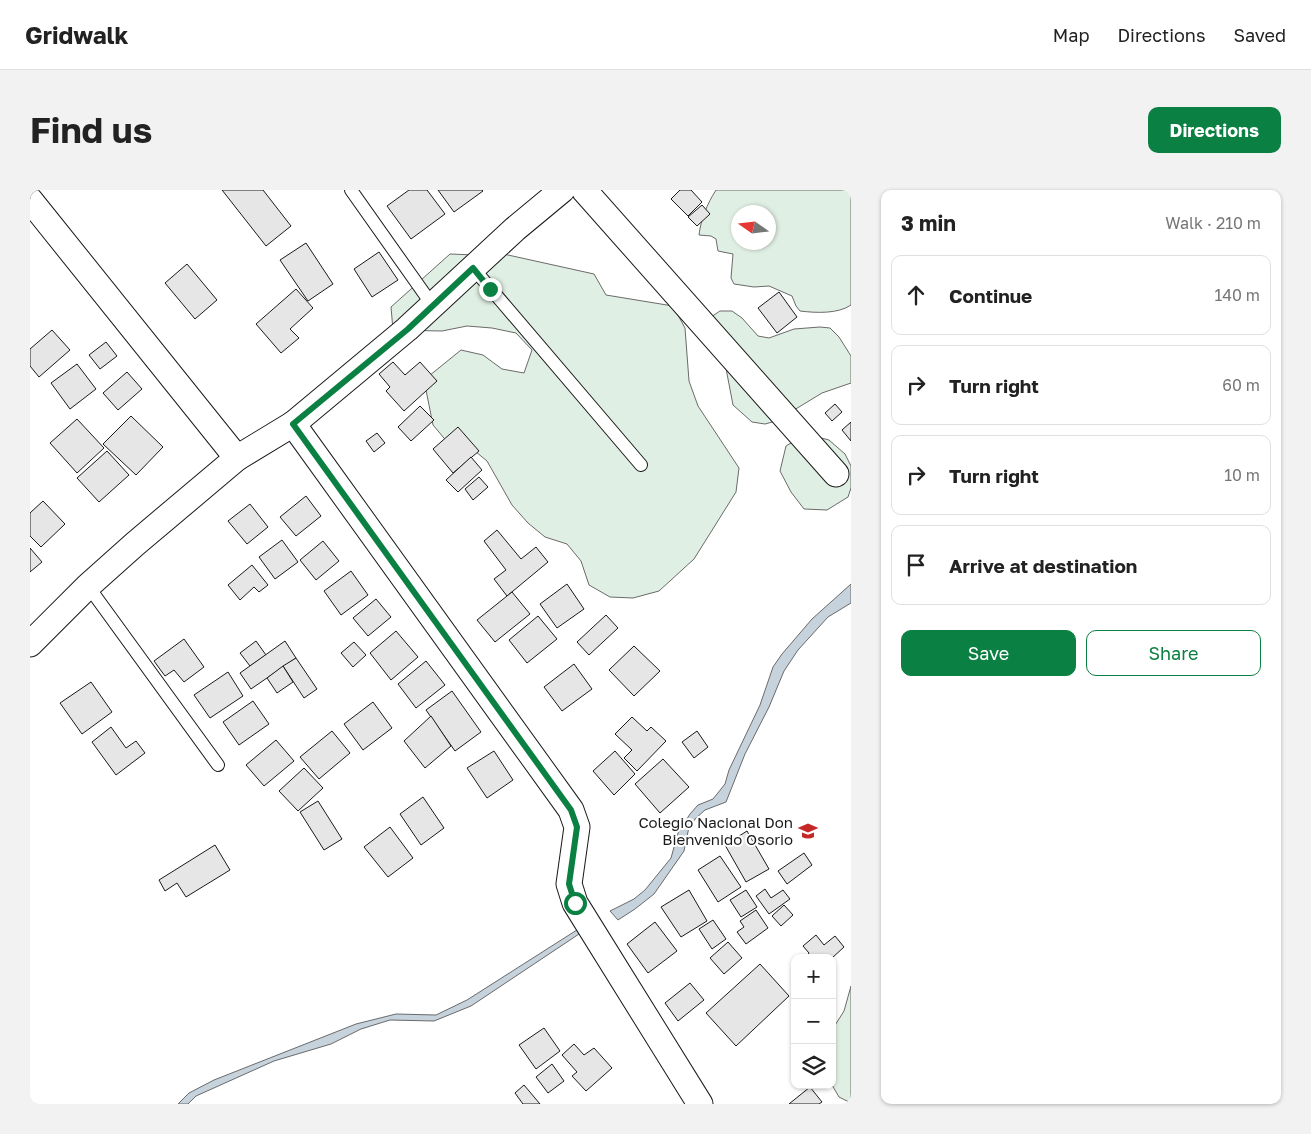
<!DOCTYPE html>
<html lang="en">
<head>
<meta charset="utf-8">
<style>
	body { margin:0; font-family:"Golos Text",sans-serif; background:#f2f2f2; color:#222 }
	.controls { position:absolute; right:15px; bottom:15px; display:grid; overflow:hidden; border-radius:10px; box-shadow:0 1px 4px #0004 }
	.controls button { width:45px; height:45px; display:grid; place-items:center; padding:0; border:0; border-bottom:1px solid #e0e0e0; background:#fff; color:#222; font:25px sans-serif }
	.compass { position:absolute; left:701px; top:15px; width:45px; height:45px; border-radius:50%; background:#fff; box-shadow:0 1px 4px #0004; rotate:284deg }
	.stop { position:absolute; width:15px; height:15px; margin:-11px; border:4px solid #0b8043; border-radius:50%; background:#fff }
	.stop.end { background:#0b8043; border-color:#fff; box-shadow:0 1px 5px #0008 }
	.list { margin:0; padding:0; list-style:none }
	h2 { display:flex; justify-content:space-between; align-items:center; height:65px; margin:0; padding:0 20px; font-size:21px }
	h2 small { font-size:16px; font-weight:400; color:#767676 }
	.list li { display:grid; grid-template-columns:32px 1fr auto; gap:15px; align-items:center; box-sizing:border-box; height:80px; margin:0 10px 10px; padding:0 10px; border:1px solid #e0e0e0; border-radius:10px }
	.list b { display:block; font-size:19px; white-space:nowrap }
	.list em { font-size:16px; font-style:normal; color:#767676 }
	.actions { display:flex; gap:10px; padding:15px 20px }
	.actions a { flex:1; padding:11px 0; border:1px solid #0b8043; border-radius:10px; text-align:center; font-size:18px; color:#0b8043 }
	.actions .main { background:#0b8043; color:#fff }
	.icon { flex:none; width:28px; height:28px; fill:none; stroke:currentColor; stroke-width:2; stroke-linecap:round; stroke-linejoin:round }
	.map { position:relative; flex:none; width:821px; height:914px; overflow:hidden; border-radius:10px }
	header { display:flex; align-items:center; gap:30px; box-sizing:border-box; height:70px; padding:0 25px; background:#fff; border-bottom:1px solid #e0e0e0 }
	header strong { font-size:24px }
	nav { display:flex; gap:28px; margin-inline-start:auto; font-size:18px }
	.intro { display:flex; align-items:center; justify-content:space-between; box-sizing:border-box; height:120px; padding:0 30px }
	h1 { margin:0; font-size:35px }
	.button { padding:12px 22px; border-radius:10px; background:#0b8043; color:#fff; font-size:18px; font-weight:700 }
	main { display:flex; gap:30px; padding:0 30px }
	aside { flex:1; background:#fff; border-radius:10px; box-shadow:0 1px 4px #0004 }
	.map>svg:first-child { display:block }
</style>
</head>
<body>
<header>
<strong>Gridwalk</strong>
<nav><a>Map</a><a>Directions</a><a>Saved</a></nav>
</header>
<div class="intro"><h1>Find us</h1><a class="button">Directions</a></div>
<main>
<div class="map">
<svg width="821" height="914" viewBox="0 0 821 914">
	<rect width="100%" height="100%" fill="#fff"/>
	<g fill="#e0efe3" stroke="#6a6a6a" fill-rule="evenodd">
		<path d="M686,0H821V115C808,124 786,123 770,121L766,116L762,106L739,96L724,97L704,94L701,88L703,64L688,61L686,49L681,46L669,45C671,29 677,14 686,0ZM708,22H738V52H708Z"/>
		<polygon points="469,63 564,84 576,105 643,116 655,138 659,191 668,216 709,278 706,302 664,369 629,401 603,408 580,407 559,395 551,371 537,354 515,347 498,333 482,315 457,271 440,257 419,254 403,235 394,190 431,160 453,165 472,179 494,183 502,160 486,143 462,138 437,136 412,141 363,140 361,117 420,64 445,65"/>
		<polygon points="690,121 702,121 712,128 728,146 739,148 764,139 790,137 800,138 809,147 821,166 821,193 792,203 746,231 735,234 722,232 703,215 694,168 681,127"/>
		<polygon points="776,244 799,250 815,264 821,276 821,298 818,307 797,320 774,319 761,302 750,281 756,256"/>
		<polygon points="821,796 821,913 809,907 802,895 802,840 814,821"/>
	</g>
	<g fill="#c6d2dc" stroke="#6a6a6a">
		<polygon points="821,394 821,413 798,427 768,460 754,481 739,517 715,564 696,612 675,620 666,628 659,637 654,661 624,704 605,719 588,730 580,721 604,709 615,700 641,668 648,643 660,624 668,615 683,609 695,594 699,580 730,515 743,477 752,464 782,429"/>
		<polygon points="550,738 552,742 441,816 404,831 360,830 331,839 301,854 244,871 166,906 158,914 148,914 159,903 184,890 326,834 366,824 406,825 437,810"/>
	</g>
	<g fill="#e6e6e6" stroke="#1a1a1a">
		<polygon points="192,0 233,0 261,36 236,56"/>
		<polygon points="379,0 397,0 415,24 381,49 357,16"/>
		<polygon points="408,0 452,0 453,1 424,22"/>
		<polygon points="650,0 661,0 672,12 658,26 641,9"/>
		<polygon points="672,15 680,24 667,36 658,27"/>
		<polygon points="276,53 303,94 278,111 250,70"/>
		<polygon points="349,62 368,90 342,107 324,79"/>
		<polygon points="157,74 187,110 165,129 135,93"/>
		<polygon points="266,99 283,118 260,139 269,148 251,163 226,134"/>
		<polygon points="749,102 767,127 747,143 728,118"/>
		<polygon points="22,140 40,160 9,187 0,176 0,159"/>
		<polygon points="76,152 87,166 70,179 59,165"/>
		<polygon points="363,172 375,185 390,172 407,191 374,221 356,201 360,197 349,184"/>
		<polygon points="47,174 66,199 40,219 21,193"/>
		<polygon points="97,182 112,199 88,220 73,203"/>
		<polygon points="805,214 812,222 802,231 795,223"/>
		<polygon points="390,216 404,230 381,251 368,237"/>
		<polygon points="101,226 133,257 106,285 73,254"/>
		<polygon points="47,229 74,258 47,283 20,253"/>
		<polygon points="821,232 821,251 812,240"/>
		<polygon points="428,237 449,261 423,283 403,259"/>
		<polygon points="347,243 355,253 344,262 336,251"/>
		<polygon points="77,261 99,285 69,312 47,288"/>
		<polygon points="441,267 452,280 428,302 416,290"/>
		<polygon points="449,287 458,297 443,310 435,299"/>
		<polygon points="276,306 291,326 266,346 250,327"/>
		<polygon points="13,311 35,334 11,357 0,346 0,323"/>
		<polygon points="220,314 238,337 217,354 198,331"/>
		<polygon points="467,340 491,369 506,357 518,372 477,406 464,389 476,380 454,351"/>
		<polygon points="252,350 268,372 245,389 229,367"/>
		<polygon points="293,351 309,371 286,390 270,370"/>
		<polygon points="0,358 12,372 0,382"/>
		<polygon points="222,375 238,395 229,402 224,397 210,410 198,395"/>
		<polygon points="321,381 338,405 311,425 294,401"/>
		<polygon points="537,394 554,419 527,438 510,414"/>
		<polygon points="482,402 500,424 465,452 447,430"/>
		<polygon points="346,409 361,427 338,446 323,428"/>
		<polygon points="576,425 588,438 559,465 547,452"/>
		<polygon points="508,426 527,449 497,473 479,450"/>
		<polygon points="366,441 388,467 361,490 340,463"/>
		<polygon points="154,449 174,477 154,492 144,480 135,486 124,471"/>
		<polygon points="226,451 236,465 220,476 210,463"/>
		<polygon points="255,451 266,468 221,499 210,483"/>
		<polygon points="324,452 336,465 323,477 311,463"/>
		<polygon points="604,456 630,481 604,506 579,480"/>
		<polygon points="266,468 287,499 274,508 253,476"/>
		<polygon points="396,471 415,495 386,518 368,494"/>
		<polygon points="544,474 562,499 532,521 514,497"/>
		<polygon points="253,476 263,492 247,503 237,488"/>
		<polygon points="198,482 213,506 180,528 164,505"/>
		<polygon points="61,492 82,522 52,544 30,513"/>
		<polygon points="422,501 451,542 425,561 396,520"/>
		<polygon points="223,511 239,534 209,555 193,532"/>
		<polygon points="343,512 362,538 333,560 314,534"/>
		<polygon points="401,526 421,556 395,578 374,551"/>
		<polygon points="602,527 617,541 621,537 636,551 607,581 594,568 602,560 585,544"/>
		<polygon points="81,537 96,558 106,551 115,563 86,585 62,552"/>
		<polygon points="302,541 320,563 289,589 270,567"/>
		<polygon points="667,541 678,557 664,568 652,552"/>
		<polygon points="246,550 264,571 234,596 216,575"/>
		<polygon points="464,561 483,590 457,608 437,578"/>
		<polygon points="585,561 605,584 584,605 563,581"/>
		<polygon points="633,569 659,597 630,623 605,594"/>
		<polygon points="274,578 293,598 268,621 249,601"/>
		<polygon points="393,607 414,638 391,655 370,624"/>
		<polygon points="288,611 312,649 294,660 270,622"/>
		<polygon points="360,637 383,668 358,687 334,657"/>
		<polygon points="717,641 739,679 716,692 695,655"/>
		<polygon points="185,655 200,680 156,707 147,693 135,701 129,690"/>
		<polygon points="774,663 782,675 757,694 748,681"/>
		<polygon points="690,666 711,697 688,712 668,680"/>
		<polygon points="735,699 741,708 753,700 760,709 739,724 726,706"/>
		<polygon points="659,700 677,731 651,747 631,717"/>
		<polygon points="716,700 727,717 711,727 700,710"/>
		<polygon points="754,715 763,725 751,736 742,726"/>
		<polygon points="726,720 738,738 716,754 707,742 714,737 710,731"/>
		<polygon points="683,730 696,749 682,759 669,739"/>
		<polygon points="625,732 647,761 618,783 597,754"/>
		<polygon points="786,745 794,755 805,746 814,757 802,768 776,768 779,763 773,756"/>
		<polygon points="698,752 712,768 694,784 680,768"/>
		<polygon points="730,774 759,806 706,856 676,823"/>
		<polygon points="660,793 674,810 648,831 635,813"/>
		<polygon points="514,838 530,861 506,879 489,855"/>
		<polygon points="544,854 554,865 564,858 582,878 556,901 542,886 547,882 532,865"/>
		<polygon points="522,874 534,891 518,903 506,887"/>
		<polygon points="494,895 510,914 493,914 485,903"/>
		<polygon points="780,897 792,912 789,914 759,914"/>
	</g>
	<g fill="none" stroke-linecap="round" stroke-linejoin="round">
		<g stroke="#1a1a1a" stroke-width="14">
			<g id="service">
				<polyline points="321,0 403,116"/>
				<polyline points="443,78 611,275"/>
				<polyline points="58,396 188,575"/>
			</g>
		</g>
		<g stroke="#1a1a1a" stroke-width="27">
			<g id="minor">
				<polyline points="554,0 806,284"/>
				<polyline points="0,10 207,268"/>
				<polyline points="263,234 541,620 547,637 539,694 545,713 670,914"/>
				<polyline points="0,454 58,396 105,354 207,268 263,234 377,139 485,39 532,0"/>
			</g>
		</g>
		<use href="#service" stroke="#fff" stroke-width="12"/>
		<use href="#minor" stroke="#fff" stroke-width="25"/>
	</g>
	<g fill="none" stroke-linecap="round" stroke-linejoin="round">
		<polyline stroke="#0b8043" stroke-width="6" points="460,99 443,78 378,139 263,234 541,620 547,637 539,694 545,713"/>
	</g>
	<defs>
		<g id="school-bare" transform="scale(1.5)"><path d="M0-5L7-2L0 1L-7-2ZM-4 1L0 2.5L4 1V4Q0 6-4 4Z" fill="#c62828" stroke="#fff" stroke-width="2.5" paint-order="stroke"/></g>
	</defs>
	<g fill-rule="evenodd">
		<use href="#school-bare" x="778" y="641"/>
	</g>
	<g text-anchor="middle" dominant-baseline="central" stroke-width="4" stroke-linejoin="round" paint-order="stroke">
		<g font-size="15" fill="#1a1a1a" stroke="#fff" text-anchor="end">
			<text x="763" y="632">Colegio Nacional Don<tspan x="763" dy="17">Bienvenido Osorio</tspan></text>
		</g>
	</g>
</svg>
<div class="controls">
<button>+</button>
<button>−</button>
<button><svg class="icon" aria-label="layers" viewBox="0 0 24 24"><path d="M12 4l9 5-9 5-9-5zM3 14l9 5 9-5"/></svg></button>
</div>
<svg class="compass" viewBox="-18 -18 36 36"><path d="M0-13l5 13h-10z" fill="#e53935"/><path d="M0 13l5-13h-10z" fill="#767676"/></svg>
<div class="stop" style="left:545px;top:713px"></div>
<div class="stop end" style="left:460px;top:99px"></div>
</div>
<aside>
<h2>3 min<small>Walk · 210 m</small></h2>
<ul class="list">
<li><svg class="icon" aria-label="ahead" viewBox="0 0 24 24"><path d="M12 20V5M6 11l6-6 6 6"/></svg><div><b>Continue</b></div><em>140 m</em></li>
<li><svg class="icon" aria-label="right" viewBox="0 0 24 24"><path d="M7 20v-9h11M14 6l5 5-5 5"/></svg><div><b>Turn right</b></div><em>60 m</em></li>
<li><svg class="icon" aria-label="right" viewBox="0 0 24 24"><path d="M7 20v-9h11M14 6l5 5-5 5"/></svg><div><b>Turn right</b></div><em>10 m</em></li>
<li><svg class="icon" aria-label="arrive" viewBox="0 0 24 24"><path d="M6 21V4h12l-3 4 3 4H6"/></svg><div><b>Arrive at destination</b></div></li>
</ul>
<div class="actions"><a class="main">Save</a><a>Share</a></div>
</aside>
</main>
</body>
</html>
